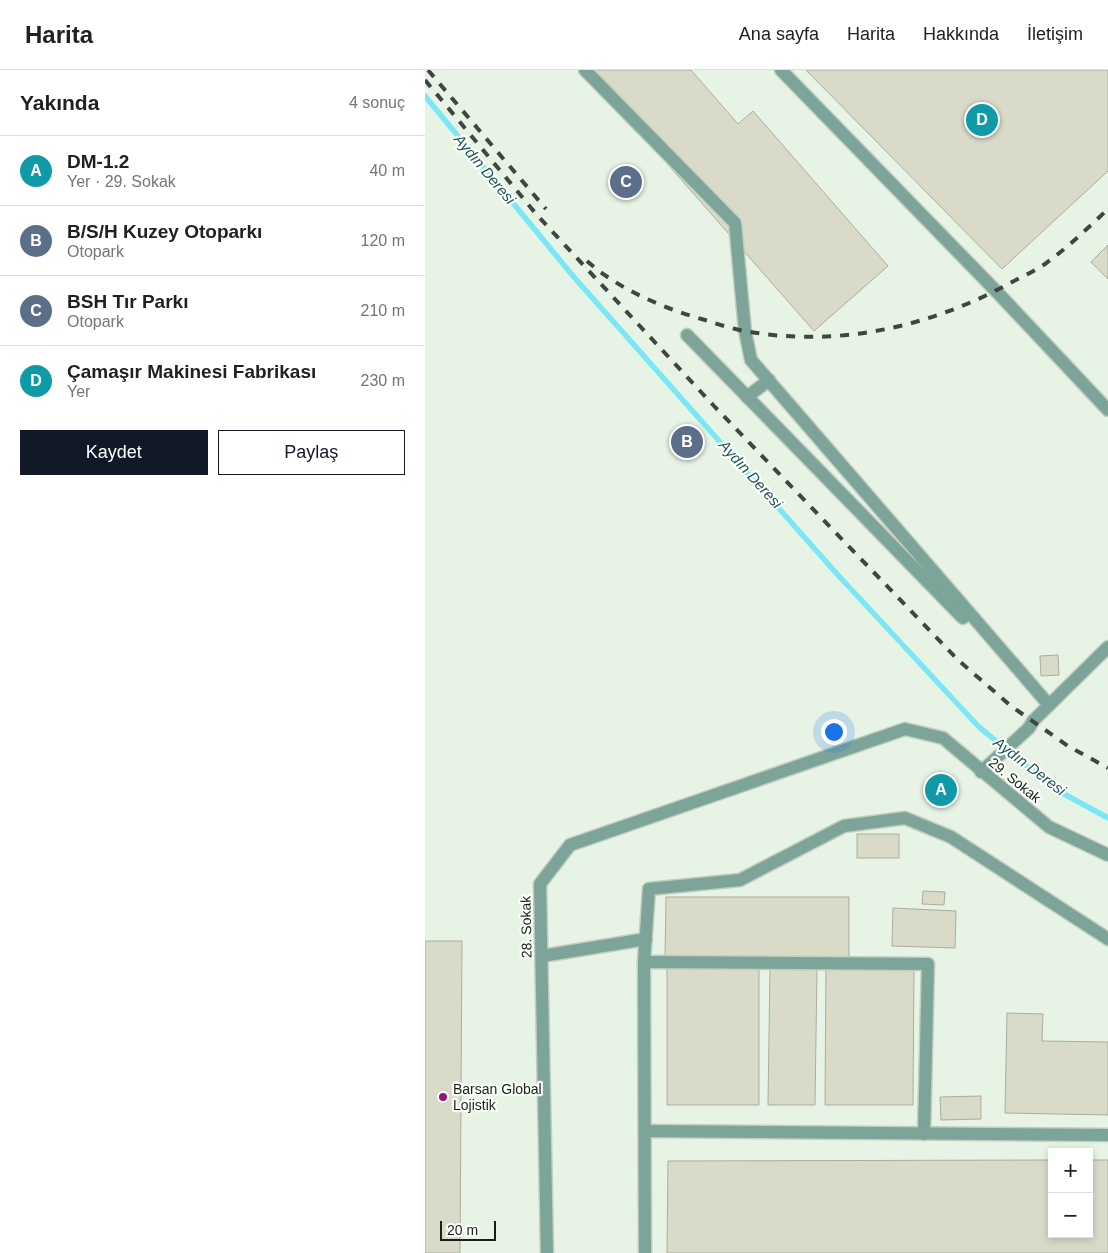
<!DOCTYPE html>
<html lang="tr">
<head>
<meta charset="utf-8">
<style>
	body { margin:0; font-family:Helvetica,sans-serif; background:#f6f6f6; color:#202124 }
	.controls { position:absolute; right:15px; bottom:15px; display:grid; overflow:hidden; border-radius:0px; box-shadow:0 2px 8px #0003 }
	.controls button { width:45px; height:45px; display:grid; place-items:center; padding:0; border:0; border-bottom:1px solid #e0e0e0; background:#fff; color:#202124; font:25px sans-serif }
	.scale { position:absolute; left:15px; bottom:12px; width:56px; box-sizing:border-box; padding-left:5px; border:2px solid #1a1f1a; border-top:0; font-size:14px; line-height:18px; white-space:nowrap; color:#1a1f1a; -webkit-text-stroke:4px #f9fff8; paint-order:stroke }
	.you { position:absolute; left:408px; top:661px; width:18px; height:18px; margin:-12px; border:4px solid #fff; border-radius:50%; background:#1a73e8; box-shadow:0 0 0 8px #1a73e833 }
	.badge { display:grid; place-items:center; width:32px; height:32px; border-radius:50%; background:#111827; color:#fff; font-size:16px; font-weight:700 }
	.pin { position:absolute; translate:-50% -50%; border:2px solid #fff; box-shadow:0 1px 5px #0006 }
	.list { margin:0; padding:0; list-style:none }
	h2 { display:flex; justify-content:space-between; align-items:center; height:65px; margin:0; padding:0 20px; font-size:21px }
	h2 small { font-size:16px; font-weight:400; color:#757577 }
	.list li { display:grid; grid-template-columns:32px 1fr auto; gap:15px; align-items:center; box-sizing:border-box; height:70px; padding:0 20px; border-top:1px solid #e0e0e0 }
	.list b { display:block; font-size:19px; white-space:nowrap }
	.list p { margin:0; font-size:16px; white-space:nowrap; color:#757577 }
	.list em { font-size:16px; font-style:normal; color:#757577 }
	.actions { display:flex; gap:10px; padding:15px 20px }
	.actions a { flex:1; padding:11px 0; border:1px solid #111827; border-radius:0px; text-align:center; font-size:18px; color:#111827 }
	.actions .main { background:#111827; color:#fff }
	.map { position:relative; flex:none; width:683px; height:1183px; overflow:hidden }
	header { display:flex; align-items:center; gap:30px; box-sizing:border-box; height:70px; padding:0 25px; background:#fff; border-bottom:1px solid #e0e0e0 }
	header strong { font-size:24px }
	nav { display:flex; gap:28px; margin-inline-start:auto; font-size:18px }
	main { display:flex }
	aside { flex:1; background:#fff }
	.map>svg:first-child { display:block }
</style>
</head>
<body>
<header>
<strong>Harita</strong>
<nav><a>Ana sayfa</a><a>Harita</a><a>Hakkında</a><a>İletişim</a></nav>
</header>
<main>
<aside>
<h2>Yakında<small>4 sonuç</small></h2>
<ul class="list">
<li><span class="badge" style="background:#0f9aa8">A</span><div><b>DM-1.2</b><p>Yer · 29. Sokak</p></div><em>40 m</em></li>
<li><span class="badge" style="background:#5c6f8a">B</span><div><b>B/S/H Kuzey Otoparkı</b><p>Otopark</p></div><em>120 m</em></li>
<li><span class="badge" style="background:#5c6f8a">C</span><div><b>BSH Tır Parkı</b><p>Otopark</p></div><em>210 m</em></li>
<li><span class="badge" style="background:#0f9aa8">D</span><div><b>Çamaşır Makinesi Fabrikası</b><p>Yer</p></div><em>230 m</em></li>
</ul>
<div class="actions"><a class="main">Kaydet</a><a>Paylaş</a></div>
</aside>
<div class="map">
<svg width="683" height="1183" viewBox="0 0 683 1183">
	<rect width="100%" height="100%" fill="#e7f4e5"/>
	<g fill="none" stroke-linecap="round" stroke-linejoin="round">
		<polyline stroke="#7be7f5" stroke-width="5.5" points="0,26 148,206 412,504 554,657 630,719 683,748"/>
	</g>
	<g fill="#d9dac8" stroke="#acad9c">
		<polygon points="173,0 266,0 313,54 328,41 463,196 389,261 166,7"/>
		<polygon points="381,0 683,0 683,101 577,199"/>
		<polygon points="683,175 683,209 666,192"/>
		<polygon points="633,585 634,605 616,606 615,586"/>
		<polygon points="514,702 534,720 518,738 498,720"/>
		<rect x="432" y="764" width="42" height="24"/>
		<polygon points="498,821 520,822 519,835 497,834"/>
		<polygon points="241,827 424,827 424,888 240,888"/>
		<polygon points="468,838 531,841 530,878 467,876"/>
		<polygon points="0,871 37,871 35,1183 0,1183"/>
		<polygon points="242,896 334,897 334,1035 242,1035"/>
		<polygon points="401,896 489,897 488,1035 400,1035"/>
		<polygon points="345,897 392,898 390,1035 343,1035"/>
		<polygon points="582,943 618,944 617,971 683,972 683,1045 580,1043"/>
		<polygon points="556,1026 556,1049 516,1050 515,1027"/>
		<polygon points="627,1090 627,1164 664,1164 664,1090 683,1090 683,1183 242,1183 243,1091"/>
	</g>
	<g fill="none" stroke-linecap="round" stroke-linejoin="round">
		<g stroke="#c2cec0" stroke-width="15">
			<g id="minor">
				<polyline points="160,0 310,153 320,261 326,290 624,635"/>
				<polyline points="356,0 571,221 683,340"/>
				<polyline points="262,265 538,548"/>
				<polyline points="322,327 344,310"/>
				<polyline points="556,702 604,658 608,651 683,577"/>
				<polyline points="117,886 221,869"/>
				<polyline points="219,892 503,894 499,1064"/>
				<polyline points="221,1061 683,1065"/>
				<polyline points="122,1183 115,814 145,775 480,659 518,668 624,757 683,785"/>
				<polyline points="220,1183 219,892 224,819 315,810 419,756 480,748 526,767 683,869"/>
			</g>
		</g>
		<use href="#minor" stroke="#7da498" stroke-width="12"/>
		<g stroke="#3f463f" stroke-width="4" stroke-dasharray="9 9" stroke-linecap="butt">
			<polyline points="3,0 121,139"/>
			<polyline points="0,10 112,145 289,336 533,590 586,636 643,676 683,698"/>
			<path d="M162,191C193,219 240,239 280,250C293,254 307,259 320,261C412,278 506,257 587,212C598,206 610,201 620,194C642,178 663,158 683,139"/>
		</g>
	</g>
	<circle fill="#921875" stroke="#f9fff8" stroke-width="2" cx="18" cy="1027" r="5"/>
	<g text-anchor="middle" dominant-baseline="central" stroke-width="4.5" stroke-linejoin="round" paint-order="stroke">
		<g font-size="14" fill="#1a1f1a" stroke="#f9fff8">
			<text transform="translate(590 710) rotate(39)">29. Sokak</text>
			<text transform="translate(101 857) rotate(-91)">28. Sokak</text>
		</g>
		<g font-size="14" fill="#1a1f1a" stroke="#f9fff8" text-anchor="start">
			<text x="28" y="1019">Barsan Global<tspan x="28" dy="16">Lojistik</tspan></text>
		</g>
		<g font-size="15" font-style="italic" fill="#1e4f55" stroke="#f9fff8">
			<text transform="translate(60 99) rotate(50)">Aydın Deresi</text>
			<text transform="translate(326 404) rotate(48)">Aydın Deresi</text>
			<text transform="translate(605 696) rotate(37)">Aydın Deresi</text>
		</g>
	</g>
</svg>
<div class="controls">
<button>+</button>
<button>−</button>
</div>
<div class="scale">20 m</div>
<div class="you"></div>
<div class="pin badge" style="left:516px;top:720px;background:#0f9aa8">A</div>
<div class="pin badge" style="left:262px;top:372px;background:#5c6f8a">B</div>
<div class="pin badge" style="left:201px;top:112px;background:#5c6f8a">C</div>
<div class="pin badge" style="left:557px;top:50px;background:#0f9aa8">D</div>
</div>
</main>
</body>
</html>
